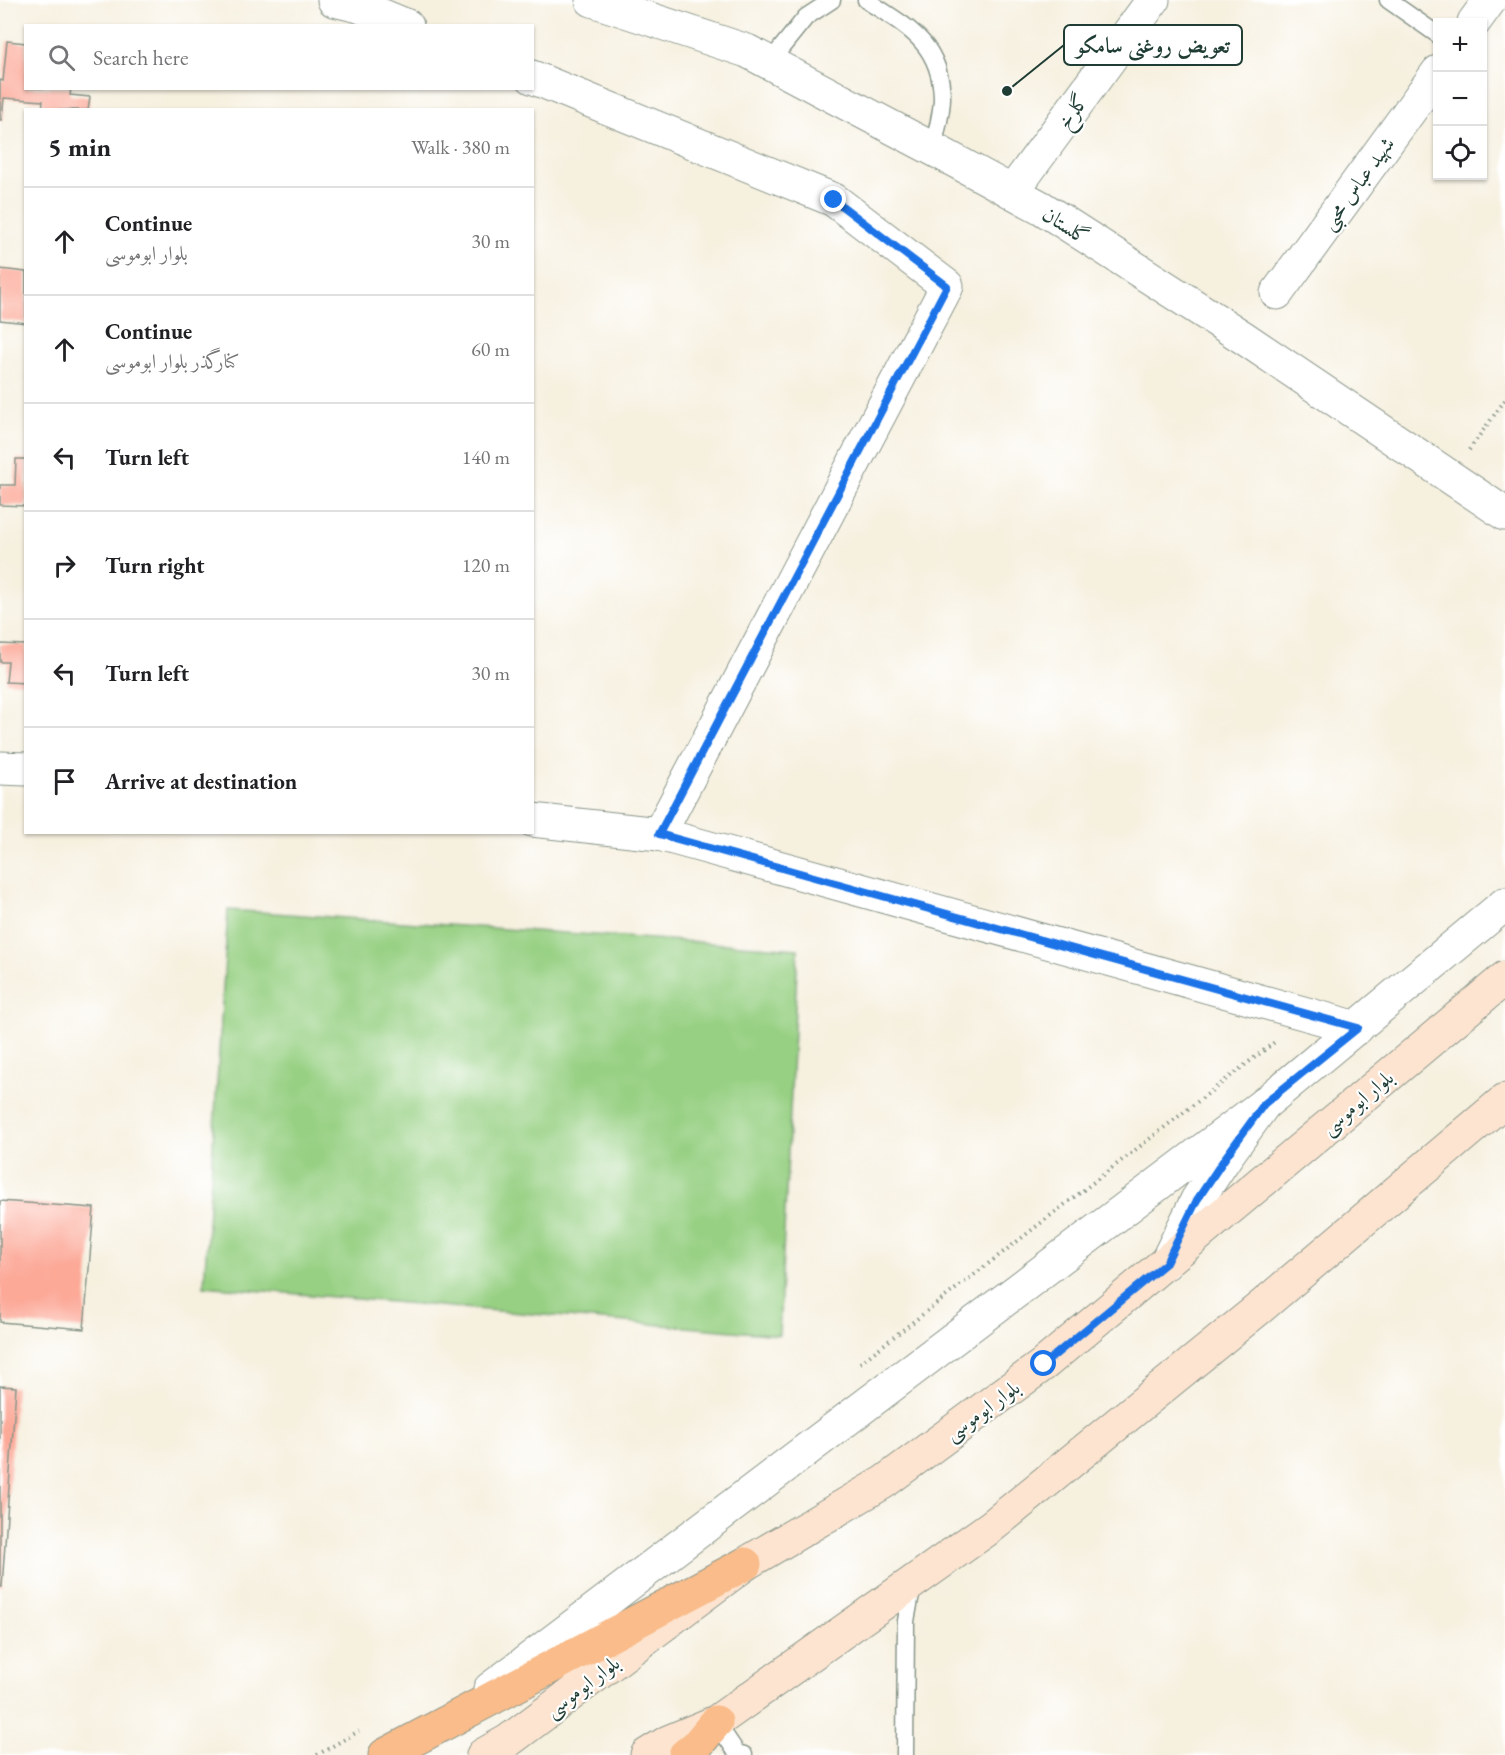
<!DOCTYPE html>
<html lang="en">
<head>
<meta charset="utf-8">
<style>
	body { margin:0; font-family:"EB Garamond",Amiri,serif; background:#f6f6f6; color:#202124 }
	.controls { position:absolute; right:18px; top:18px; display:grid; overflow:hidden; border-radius:0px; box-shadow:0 2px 4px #0004 }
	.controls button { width:54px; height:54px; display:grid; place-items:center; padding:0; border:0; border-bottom:2px solid #e0e0e0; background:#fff; color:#202124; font:30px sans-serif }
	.stop { position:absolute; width:18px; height:18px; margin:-14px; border:4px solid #1a73e8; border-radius:50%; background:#fff }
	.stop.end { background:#1a73e8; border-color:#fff; box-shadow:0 2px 6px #0008 }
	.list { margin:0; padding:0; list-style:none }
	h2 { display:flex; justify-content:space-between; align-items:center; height:78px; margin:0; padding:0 24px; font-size:26px }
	h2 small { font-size:20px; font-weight:400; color:#757577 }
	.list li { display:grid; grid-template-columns:39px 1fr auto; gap:18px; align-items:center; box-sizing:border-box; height:108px; padding:0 24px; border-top:2px solid #e0e0e0 }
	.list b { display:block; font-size:22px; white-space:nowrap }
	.list p { margin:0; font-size:20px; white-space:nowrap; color:#757577 }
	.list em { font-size:20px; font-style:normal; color:#757577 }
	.icon { flex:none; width:33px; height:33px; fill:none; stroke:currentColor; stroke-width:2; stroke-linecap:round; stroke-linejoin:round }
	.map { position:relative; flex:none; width:1505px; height:1755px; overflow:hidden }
	.search { position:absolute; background:#fff; box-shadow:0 2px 4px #0004; left:24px; top:24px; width:510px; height:66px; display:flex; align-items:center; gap:15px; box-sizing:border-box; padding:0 21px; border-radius:0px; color:#757577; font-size:22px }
	.panel { position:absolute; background:#fff; box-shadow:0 2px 4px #0004; left:24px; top:108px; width:510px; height:726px; border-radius:0px }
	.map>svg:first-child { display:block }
</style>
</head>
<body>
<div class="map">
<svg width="1505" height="1755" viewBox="0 0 1505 1755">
	<rect width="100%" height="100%" fill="#fff"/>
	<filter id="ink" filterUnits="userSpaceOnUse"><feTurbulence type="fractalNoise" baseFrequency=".0167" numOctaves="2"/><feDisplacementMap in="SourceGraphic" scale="12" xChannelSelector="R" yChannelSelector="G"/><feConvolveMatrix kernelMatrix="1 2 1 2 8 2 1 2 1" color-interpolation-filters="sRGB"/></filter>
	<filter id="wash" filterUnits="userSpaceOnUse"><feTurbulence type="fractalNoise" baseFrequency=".008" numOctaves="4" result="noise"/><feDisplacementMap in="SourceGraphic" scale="24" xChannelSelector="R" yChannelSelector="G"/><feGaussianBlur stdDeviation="1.35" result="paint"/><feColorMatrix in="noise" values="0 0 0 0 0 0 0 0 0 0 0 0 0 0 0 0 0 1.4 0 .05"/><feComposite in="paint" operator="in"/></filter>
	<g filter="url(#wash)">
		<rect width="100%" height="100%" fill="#f6f0df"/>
		<polygon fill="#97d083" stroke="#5b865c" stroke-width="1.5" points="228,910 798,949 779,1335 204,1286"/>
		<g id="blocks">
			<g fill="#fca998">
				<polygon points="7,41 26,43 26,88 71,88 70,95 90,97 88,110 42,110 43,101 4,98 2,120 0,120 0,80 3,81"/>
				<polygon points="0,269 26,272 26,323 0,320"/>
				<polygon points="16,459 26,459 26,506 0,505 0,485 15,485"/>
				<polygon points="0,644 26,645 26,683 6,682 8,662 0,662"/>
				<polygon points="0,1201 94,1208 84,1329 0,1322"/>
				<polygon points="0,1386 16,1387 2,1587 0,1587"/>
			</g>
		</g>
	</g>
	<g filter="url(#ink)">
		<use href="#blocks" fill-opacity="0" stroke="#8a968a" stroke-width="1.5"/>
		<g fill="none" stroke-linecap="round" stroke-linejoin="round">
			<g stroke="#8a968a" stroke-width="19">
				<g id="service">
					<path d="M866,0C907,27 941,43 942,98C942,114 936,132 933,149"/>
					<polyline points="1388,0 1438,35"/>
					<polyline points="769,63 806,17 832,0"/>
					<polyline points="716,1722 737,1753 744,1755"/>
					<polyline points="905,1755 906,1621 913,1583"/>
				</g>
			</g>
			<g stroke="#8a968a" stroke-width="35">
				<g id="minor">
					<polyline points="334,0 359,6 407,26"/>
					<polyline points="1474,22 1490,0"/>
					<polyline points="532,77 834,200 947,286 659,834 1357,1028"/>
					<polyline points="1012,192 1153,0"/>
					<polyline points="1277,293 1438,72"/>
					<polyline points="0,768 26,769"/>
					<polyline points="532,820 659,834"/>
				</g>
			</g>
			<g stroke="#8a968a" stroke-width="35">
				<g id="tertiary">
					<polyline points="592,0 747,51 933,149 1042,208 1244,338 1505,514"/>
					<polyline points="1166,1263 1197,1200 1227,1155 1264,1104 1505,904"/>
					<polyline points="490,1689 1264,1104"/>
				</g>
			</g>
			<g stroke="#8a968a" stroke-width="35">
				<g id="secondary">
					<polyline points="483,1755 508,1741 745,1564 884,1482 1044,1364 1505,978"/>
					<polyline points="647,1755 668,1742 716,1722 992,1526 1262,1306 1505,1100"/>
				</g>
			</g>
			<g stroke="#8a968a" stroke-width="35">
				<g id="primary">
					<polyline points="385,1755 745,1564"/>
					<polyline points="685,1755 696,1746 716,1722"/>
				</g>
			</g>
			<g stroke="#8a968a" stroke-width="4" stroke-dasharray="1.5 4.5" stroke-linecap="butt">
				<polyline points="1469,450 1505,400"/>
				<polyline points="860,1363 1276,1041"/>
				<polyline points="317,1755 359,1731"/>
			</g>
			<use href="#service" stroke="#fff" stroke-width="16"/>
			<use href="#minor" stroke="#fff" stroke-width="33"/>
			<use href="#tertiary" stroke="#fff" stroke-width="33"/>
			<use href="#secondary" stroke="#fde4d0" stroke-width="33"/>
			<use href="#primary" stroke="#f9bc8a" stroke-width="33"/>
		</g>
	</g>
	<g fill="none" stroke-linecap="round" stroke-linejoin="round" filter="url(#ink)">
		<polyline stroke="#1a73e8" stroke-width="8" points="834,200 947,286 659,834 1358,1028 1264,1104 1227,1155 1197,1200 1166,1263 1044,1364"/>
	</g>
	<g text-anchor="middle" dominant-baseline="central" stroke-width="4.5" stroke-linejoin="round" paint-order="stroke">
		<g font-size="21" fill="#1f3d34" stroke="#fff">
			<text transform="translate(1072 111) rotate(-54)">گلرخ</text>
			<text transform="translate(1357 183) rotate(-54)">شهید عباس محبی</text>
			<text transform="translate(1066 225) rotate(33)">گلستان</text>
			<text transform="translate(1357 1102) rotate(-40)">بلوار ابوموسی</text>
			<text transform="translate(982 1410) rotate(-36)">بلوار ابوموسی</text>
			<text transform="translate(582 1686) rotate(-37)">بلوار ابوموسی</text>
		</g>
	</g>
	<path fill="none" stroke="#1f3d34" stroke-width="2" d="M1007 91L1064 45"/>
	<circle fill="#1f3d34" stroke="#fff" stroke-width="2" cx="1007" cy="91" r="6"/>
	<rect fill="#fff" stroke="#1f3d34" stroke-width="2" x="1064" y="25" width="178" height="40" rx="6"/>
	<g font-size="22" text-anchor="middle" font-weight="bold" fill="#1f3d34">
		<text x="1153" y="53">تعویض روغنی سامکو</text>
	</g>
</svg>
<div class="controls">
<button>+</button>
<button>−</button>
<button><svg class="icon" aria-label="locate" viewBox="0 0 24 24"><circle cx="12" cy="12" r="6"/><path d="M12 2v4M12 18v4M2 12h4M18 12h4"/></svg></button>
</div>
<div class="stop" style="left:1044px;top:1364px"></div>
<div class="stop end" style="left:834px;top:200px"></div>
<div class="search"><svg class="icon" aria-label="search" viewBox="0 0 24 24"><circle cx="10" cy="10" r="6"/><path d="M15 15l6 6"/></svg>Search here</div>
<section class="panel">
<h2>5 min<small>Walk · 380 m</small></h2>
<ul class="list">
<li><svg class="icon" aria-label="ahead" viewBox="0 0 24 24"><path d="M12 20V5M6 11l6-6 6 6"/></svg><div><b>Continue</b><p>بلوار ابوموسی</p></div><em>30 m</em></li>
<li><svg class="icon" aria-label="ahead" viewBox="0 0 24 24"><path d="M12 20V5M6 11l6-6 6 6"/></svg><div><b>Continue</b><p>کنارگذر بلوار ابوموسی</p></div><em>60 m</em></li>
<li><svg class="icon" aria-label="left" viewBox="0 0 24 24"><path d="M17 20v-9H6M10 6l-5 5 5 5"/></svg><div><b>Turn left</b></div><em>140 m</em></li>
<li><svg class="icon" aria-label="right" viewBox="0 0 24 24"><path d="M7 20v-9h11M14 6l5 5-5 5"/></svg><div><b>Turn right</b></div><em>120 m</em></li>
<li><svg class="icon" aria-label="left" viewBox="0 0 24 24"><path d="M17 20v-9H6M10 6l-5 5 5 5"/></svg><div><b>Turn left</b></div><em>30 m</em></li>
<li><svg class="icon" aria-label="arrive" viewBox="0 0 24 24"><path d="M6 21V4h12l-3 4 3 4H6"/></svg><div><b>Arrive at destination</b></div></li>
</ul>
</section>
</div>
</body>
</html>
